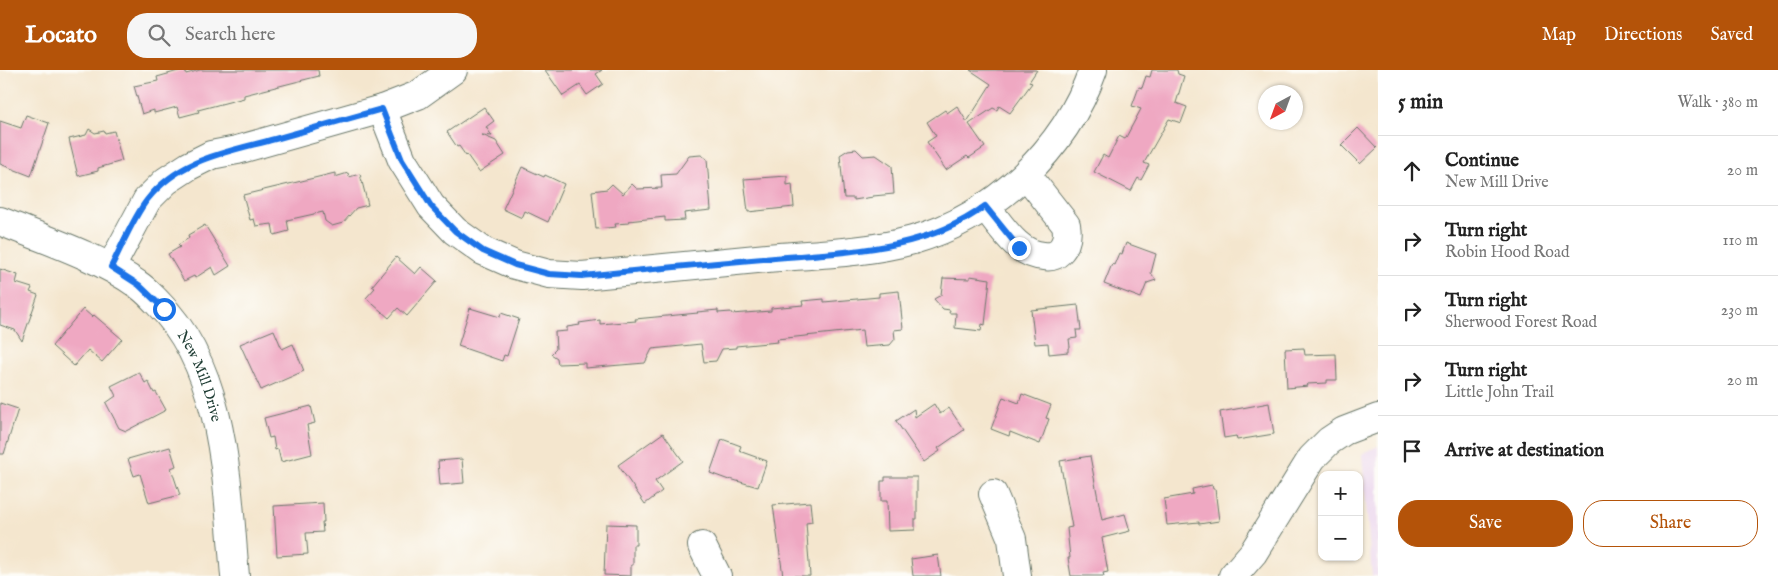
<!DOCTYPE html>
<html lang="en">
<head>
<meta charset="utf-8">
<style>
	body { margin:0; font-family:"IM FELL English",serif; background:#f6f6f6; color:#222 }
	.controls { position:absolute; right:15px; bottom:15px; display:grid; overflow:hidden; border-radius:10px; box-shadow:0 1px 4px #0004 }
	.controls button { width:45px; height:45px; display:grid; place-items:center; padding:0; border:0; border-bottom:1px solid #e0e0e0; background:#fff; color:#222; font:25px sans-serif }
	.compass { position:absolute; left:1258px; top:15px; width:45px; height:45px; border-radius:50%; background:#fff; box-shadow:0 1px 4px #0004; rotate:221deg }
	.stop { position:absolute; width:15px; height:15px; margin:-11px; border:4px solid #1a73e8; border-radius:50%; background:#fff }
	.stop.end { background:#1a73e8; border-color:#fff; box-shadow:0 1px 5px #0008 }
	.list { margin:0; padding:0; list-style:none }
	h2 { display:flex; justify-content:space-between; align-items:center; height:65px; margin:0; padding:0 20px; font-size:21px }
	h2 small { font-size:16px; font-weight:400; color:#767676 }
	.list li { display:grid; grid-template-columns:32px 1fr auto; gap:15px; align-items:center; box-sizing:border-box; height:70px; padding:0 20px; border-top:1px solid #e0e0e0 }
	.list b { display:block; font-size:19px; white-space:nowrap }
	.list p { margin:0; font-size:16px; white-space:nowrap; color:#767676 }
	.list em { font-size:16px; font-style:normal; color:#767676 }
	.actions { display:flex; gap:10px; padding:15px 20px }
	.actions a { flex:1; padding:11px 0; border:1px solid #b45309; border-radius:20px; text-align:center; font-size:18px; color:#b45309 }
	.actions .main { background:#b45309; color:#fff }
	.icon { flex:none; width:28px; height:28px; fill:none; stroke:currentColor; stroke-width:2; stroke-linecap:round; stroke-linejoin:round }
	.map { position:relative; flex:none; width:1378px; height:506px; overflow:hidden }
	header { display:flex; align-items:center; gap:30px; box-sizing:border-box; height:70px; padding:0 25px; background:#b45309; color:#fff }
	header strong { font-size:24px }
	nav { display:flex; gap:28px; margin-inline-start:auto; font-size:18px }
	.search { width:350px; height:45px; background:#f6f6f6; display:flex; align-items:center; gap:12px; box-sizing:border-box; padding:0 18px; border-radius:20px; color:#767676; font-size:19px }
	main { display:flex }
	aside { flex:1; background:#fff }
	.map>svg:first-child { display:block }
</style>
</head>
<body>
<header>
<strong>Locato</strong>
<div class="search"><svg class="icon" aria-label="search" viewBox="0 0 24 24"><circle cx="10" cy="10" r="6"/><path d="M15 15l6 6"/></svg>Search here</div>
<nav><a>Map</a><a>Directions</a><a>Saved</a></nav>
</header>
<main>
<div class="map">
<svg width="1378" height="506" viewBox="0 0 1378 506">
	<rect width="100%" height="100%" fill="#fdfcf7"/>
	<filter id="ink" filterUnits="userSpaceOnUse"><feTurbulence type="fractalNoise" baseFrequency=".02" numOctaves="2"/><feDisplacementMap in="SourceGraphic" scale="10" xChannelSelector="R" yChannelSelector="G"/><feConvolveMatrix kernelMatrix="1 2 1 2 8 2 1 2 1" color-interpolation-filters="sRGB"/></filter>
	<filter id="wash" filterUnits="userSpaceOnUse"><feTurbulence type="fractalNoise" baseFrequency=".0096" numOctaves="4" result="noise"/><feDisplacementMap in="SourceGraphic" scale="20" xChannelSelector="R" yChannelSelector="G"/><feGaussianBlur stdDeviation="1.12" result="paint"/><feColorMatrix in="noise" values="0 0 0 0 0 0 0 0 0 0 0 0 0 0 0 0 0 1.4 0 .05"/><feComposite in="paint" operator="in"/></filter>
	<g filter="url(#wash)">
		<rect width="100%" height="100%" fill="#f4e6ce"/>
		<polygon fill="#e9d1ed" points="1378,376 1378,506 1372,506 1362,384"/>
		<g id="blocks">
			<g fill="#efa8c2">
				<polygon points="182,0 185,0 186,4 200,0 318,0 319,6 244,25 244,28 198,40 199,42 180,47 177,37 154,43 154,40 142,44 134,16 158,11 157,7"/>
				<polygon points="545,0 602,0 596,4 603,14 587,25 580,15 563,26"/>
				<polygon points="970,0 1037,0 1029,12 1032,13 1010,43 999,36 997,40 993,38 969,54 985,77 969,88 967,86 946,100 927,72 936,66 927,52 945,40 947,43 957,36 967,52 991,14"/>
				<polygon points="1152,0 1177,0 1178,4 1184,6 1176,33 1187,37 1181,53 1169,49 1144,93 1149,95 1141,110 1138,108 1131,121 1094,102 1103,85 1108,88 1119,66 1125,69 1141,39 1132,36 1139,17 1142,18 1146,6 1150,7"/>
				<polygon points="484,37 494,51 486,57 492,66 482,65 496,71 505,85 479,102 467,85 466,86 459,76 457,77 447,62"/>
				<polygon points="26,45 49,53 31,106 0,94 0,51 21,58"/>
				<polygon points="1358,58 1377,78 1360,94 1341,75"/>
				<polygon points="89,59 95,63 104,61 105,63 114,61 122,91 98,98 98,101 78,106 69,69 86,65"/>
				<polygon points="856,79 863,86 876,85 892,96 894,124 873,126 873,127 854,130 854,128 844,128 840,85 848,80"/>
				<polygon points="701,85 707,89 711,140 684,143 685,150 665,151 665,147 628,151 629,153 615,154 616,157 596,159 592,121 607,119 612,114 623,124 632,114 637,119 662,118 661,105 676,104 689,86"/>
				<polygon points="522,97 544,107 545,105 564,114 548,152 525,141 522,148 503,139"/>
				<polygon points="335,103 335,107 348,103 349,107 360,104 368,135 356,138 343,153 332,156 325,151 323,142 287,150 289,161 274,165 272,154 256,156 254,149 250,150 243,125"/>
				<polygon points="787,106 787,115 792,114 794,137 748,142 744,109"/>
				<polygon points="205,155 230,196 216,205 212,197 195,208 194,206 184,211 168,184 180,177 178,175 189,168 188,165"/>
				<polygon points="1126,173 1156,184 1151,203 1156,210 1147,213 1141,228 1104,214 1112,194 1114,195 1119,183 1122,184"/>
				<polygon points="396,187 415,204 421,197 437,211 407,246 398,238 389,248 366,228 375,218 372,216"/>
				<polygon points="0,199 18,205 16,213 32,218 30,222 38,225 22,271 15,260 0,255"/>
				<polygon points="970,206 990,209 985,255 982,254 981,261 955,258 956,243 949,243 950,240 943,239 934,229 941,225 943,208 970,209"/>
				<polygon points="899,221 903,259 894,260 895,269 890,275 864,277 862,260 777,269 778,272 736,276 736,278 722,279 716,291 704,292 701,274 652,279 645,293 585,298 585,293 558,294 557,288 551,284 556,279 555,262 567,261 567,257 580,255 579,253 600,250 600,254 636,251 635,249 698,243 697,242 718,240 718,243 731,242 731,244 771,241 771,238 803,235 802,231 824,229 824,232 879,227 879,223"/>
				<polygon points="1078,235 1081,260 1076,260 1077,268 1069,269 1070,277 1068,278 1068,282 1049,284 1048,273 1035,274 1031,240"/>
				<polygon points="470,238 500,247 501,243 519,249 507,286 504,285 502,291 458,276"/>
				<polygon points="83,239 92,247 94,245 122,269 102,292 88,280 74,296 52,276"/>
				<polygon points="274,260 282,279 293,274 304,301 261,320 240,274"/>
				<polygon points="1304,278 1305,285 1336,284 1337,310 1327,310 1327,313 1307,314 1308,316 1287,318 1285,279"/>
				<polygon points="139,302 145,313 148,311 154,323 156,322 166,340 126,361 119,358 106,333 116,326 111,316"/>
				<polygon points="1022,324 1051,335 1046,348 1049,349 1040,374 1010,362 1009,366 991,359 1003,327 1019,333"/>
				<polygon points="0,333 18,339 4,384 0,384"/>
				<polygon points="1269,333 1274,364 1237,370 1236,366 1224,368 1220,342"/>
				<polygon points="934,334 940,344 949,338 964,360 938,378 940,381 924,392 896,351 914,339 915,347"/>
				<polygon points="311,336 315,353 307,355 312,384 281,392 278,379 275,380 273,367 269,368 264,348"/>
				<polygon points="663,363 683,391 655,411 662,421 645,434 618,395"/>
				<polygon points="722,369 741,376 739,381 767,391 758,417 730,409 729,410 710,403"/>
				<polygon points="170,377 176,396 171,398 180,425 149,433 140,404 134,406 128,389"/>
				<polygon points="1090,386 1102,450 1125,444 1130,461 1102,468 1108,502 1103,503 1104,506 1071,506 1068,488 1070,488 1067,458 1072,457 1060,391"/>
				<polygon points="462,389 464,413 440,415 438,391"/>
				<polygon points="885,407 917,407 917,449 915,449 915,460 888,461 887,431 881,431 881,411 885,411"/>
				<polygon points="1212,415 1213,419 1215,419 1219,451 1199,454 1199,452 1167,455 1164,429 1193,424 1192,419"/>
				<polygon points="810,432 812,452 806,453 810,506 783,506 773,435"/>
				<polygon points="323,433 324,452 322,452 323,462 306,463 308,484 277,486 274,436"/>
				<polygon points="606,454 636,455 636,475 633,475 633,495 631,495 631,506 604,505"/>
				<polygon points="938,485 941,506 913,506 911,489"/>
			</g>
		</g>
	</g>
	<g filter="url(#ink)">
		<use href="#blocks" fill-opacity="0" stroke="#6a786a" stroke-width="1"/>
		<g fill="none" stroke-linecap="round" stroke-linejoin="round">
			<g stroke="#6a786a" stroke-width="30">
				<g id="minor">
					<path d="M382,39L402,90L431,136L455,161L483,181L515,195L549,204L582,206C644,200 705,194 767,188C815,184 866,183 913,170C994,147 1065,80 1093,0"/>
					<path d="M985,136C1001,155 1017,185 1044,186C1050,187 1055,186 1059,182C1067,174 1068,166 1066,155L1026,104"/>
					<path id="s1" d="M0,151C44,169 99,187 137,214C145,219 151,226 157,232C226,300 227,415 235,506"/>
					<polyline points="111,197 147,130 166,111 189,96 211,85 237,80 382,39 418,25 453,0"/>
					<polyline points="993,424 1012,469 1017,506"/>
					<polyline points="702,476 717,506"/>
					<polyline points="1233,506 1253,483 1312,388 1329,371 1344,361 1378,348"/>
				</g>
			</g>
			<use href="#minor" stroke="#fff" stroke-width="28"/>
		</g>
	</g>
	<g fill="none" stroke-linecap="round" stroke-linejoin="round" filter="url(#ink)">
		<path stroke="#1a73e8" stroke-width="6" d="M164,239L139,215L111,197C122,176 133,148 147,130C180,88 228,82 275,69C311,59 346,49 382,39L402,90L431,136L455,161L483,181L515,195L549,204L582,206C643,200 703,194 763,189C837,182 923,183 985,136L1019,178"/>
	</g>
	<g text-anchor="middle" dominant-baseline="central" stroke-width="5" stroke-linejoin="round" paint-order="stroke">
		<g font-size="15" fill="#1f3d34" stroke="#fdfcf7">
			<text stroke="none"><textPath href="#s1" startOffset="265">New Mill Drive</textPath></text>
		</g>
	</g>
</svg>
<div class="controls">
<button>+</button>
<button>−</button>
</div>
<svg class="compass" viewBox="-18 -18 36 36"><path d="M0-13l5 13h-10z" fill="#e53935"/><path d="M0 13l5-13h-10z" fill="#767676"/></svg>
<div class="stop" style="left:164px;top:239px"></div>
<div class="stop end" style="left:1019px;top:178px"></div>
</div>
<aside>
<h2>5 min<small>Walk · 380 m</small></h2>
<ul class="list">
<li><svg class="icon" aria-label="ahead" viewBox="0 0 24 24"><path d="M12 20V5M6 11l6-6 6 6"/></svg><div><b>Continue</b><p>New Mill Drive</p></div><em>20 m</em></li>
<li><svg class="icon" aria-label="right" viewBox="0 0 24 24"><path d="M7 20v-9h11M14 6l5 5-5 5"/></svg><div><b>Turn right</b><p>Robin Hood Road</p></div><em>110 m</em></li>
<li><svg class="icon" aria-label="right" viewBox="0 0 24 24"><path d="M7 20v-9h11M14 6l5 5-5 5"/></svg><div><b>Turn right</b><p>Sherwood Forest Road</p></div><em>230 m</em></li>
<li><svg class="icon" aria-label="right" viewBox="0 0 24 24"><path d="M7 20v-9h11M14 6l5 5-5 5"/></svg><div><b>Turn right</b><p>Little John Trail</p></div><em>20 m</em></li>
<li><svg class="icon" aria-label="arrive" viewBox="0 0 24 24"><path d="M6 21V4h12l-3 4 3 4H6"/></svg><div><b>Arrive at destination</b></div></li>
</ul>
<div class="actions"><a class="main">Save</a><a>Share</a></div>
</aside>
</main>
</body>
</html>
